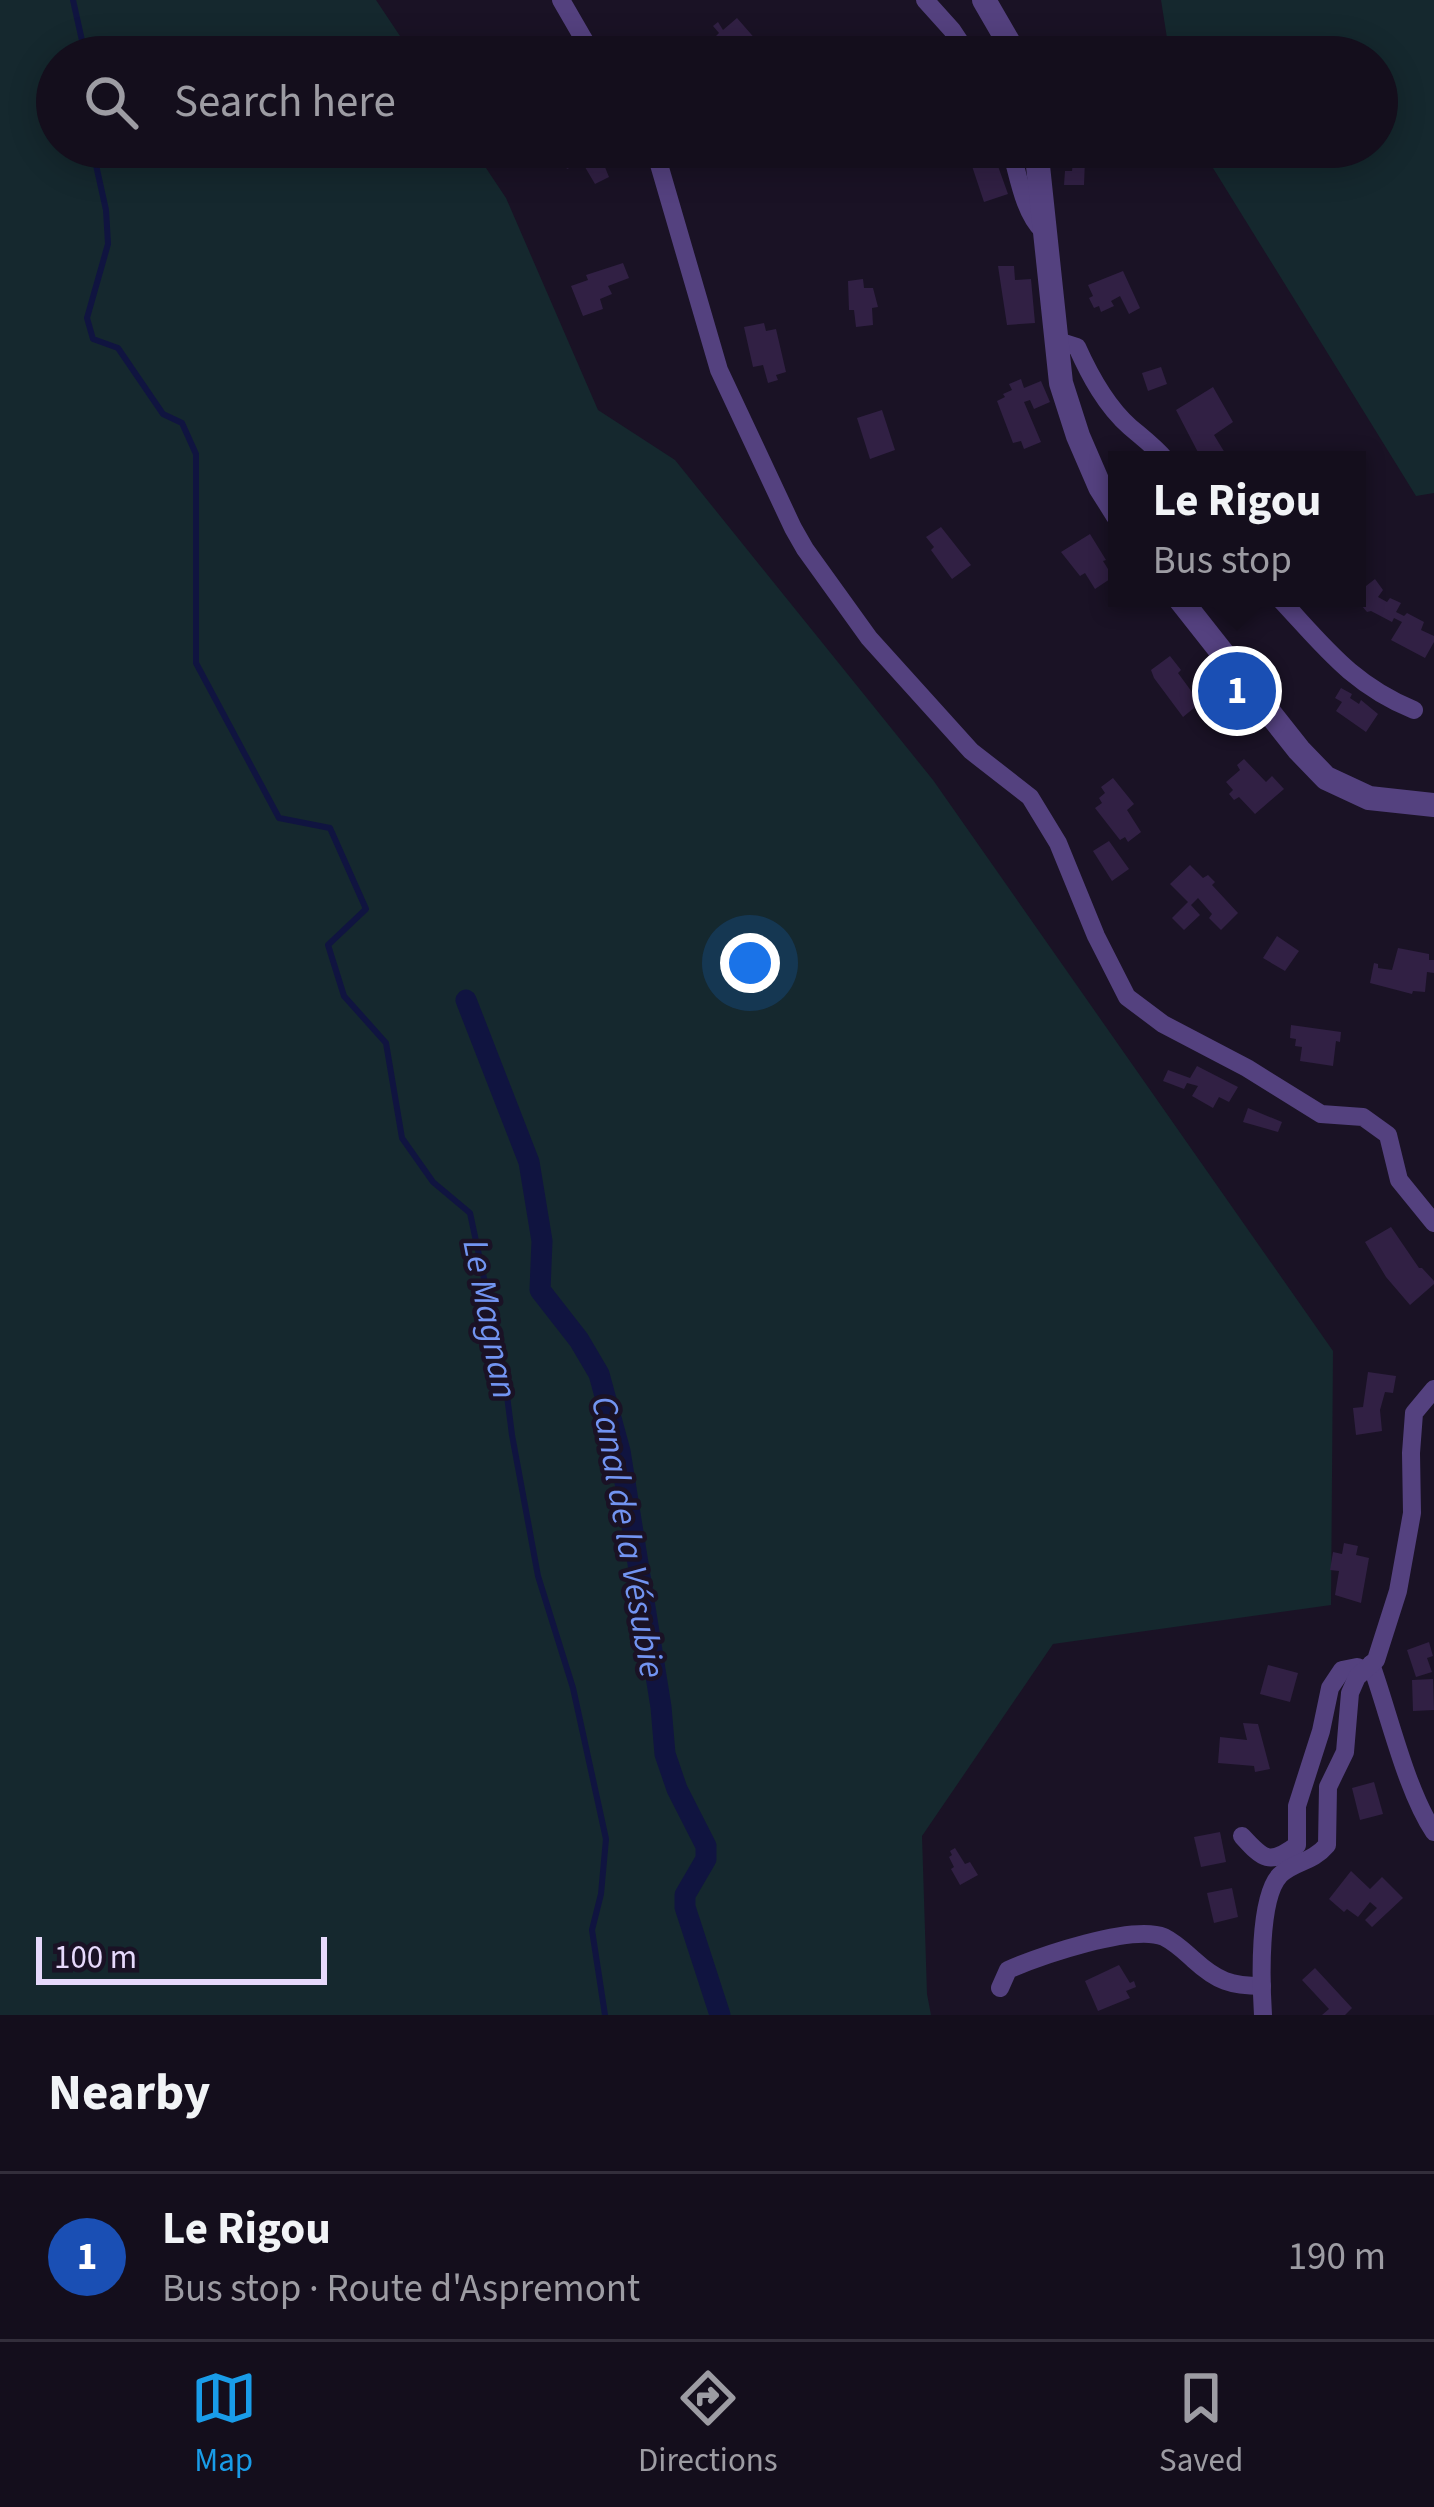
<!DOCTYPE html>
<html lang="en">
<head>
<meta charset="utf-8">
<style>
	body { margin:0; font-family:"Source Sans 3",sans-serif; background:#211c29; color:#f1f3f6 }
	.scale { position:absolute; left:36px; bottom:30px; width:291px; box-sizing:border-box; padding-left:12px; border:6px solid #e6d9fb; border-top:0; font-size:33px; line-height:42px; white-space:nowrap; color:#e6d9fb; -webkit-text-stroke:9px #1a1225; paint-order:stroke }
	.you { position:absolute; left:750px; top:963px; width:42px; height:42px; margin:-30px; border:9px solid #fff; border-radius:50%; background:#1a73e8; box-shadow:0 0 0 18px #1a73e833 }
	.badge { display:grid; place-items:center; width:78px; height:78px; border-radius:50%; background:#199ce8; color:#fff; font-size:39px; font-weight:700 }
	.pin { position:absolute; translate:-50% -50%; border:6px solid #fff; box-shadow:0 3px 12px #0006 }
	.popup { position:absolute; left:1108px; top:451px; width:258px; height:156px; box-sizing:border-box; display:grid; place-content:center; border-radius:0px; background:#140e1c; filter:drop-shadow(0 3px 9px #0005); font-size:39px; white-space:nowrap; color:#9d9ca3 }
	.popup b { font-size:45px; color:#f1f3f6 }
	.popup::after { content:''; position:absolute; left:50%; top:100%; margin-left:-24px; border:24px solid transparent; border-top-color:#140e1c }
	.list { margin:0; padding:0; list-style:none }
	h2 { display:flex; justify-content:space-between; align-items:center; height:156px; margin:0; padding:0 48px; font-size:51px }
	h2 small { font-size:39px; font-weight:400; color:#9d9ca3 }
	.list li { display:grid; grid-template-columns:78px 1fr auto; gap:36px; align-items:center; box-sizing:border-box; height:168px; padding:0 48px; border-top:3px solid #332e3b }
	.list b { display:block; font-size:45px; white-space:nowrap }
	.list p { margin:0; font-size:39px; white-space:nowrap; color:#9d9ca3 }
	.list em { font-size:39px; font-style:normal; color:#9d9ca3 }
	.icon { flex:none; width:66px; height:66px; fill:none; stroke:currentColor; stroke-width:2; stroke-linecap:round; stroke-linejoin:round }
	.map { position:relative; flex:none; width:1434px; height:2015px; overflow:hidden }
	.search { position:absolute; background:#140e1c; box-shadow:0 6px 30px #0003; left:36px; right:36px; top:36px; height:132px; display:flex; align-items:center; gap:30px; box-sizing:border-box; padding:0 42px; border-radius:66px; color:#9d9ca3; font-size:45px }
	.sheet { height:324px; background:#140e1c }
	nav { display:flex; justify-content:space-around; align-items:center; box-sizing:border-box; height:168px; border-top:3px solid #332e3b; background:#140e1c; font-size:33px; color:#9d9ca3 }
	nav a { display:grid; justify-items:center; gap:6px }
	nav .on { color:#199ce8 }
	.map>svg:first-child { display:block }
</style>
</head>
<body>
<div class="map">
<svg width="1434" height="2015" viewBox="0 0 1434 2015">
	<rect width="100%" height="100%" fill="#1a1225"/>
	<g fill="#15282e">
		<polygon points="0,0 376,0 414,57 57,57 57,147 472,147 506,198 598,410 675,460 933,780 1333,1351 1331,1605 1053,1644 922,1836 927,1994 931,2015 0,2015"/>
		<polygon points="1161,0 1434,0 1434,493 1416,496 1200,147 1377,147 1377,57 1170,57"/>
	</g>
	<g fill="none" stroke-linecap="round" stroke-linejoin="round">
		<g stroke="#101440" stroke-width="6">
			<polyline points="73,0 83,45 80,57"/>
			<polyline points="92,147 106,210 108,244 87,318 93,339 118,348 163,414 182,423 196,454 196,663 279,818 330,828 366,909 328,945 344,996 386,1043 402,1138 433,1182 470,1213 504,1372 512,1435 538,1576 573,1688 606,1839 601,1894 592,1930 605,2015"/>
		</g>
		<polyline stroke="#101440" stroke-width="21" points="466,1000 529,1162 542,1241 540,1290 579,1340 599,1374 620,1451 661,1707 665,1754 677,1789 706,1846 706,1859 685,1895 685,1907 720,2015"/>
	</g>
	<g fill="#312044">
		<polygon points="737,18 764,49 755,57 722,57 709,43 719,33 713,26 718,22 723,30"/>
		<polygon points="1064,37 1071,57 1025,57 1021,44 1028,42 1031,46 1040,42 1042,47"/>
		<polygon points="557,147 592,147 596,156 600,155 609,177 595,184 582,162 567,169"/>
		<polygon points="976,147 985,147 989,157 994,155 1008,194 984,202 971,163 980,160"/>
		<polygon points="1073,160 1085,160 1084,185 1064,185 1065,171 1072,171"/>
		<polygon points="623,263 629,278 608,286 612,294 600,299 603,309 583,316 571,286 588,280 586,275"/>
		<polygon points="998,266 1014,266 1015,280 1031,279 1035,323 1007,325"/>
		<polygon points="1123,271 1140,308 1129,314 1120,296 1111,301 1114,306 1101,312 1099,306 1094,308 1089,298 1093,296 1088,285"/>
		<polygon points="863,279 864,288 873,288 878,307 872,308 873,325 856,327 854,310 849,310 848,281"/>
		<polygon points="764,323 766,331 776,329 786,372 776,375 778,380 768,383 763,365 753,367 744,327"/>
		<polygon points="1161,367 1167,384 1148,391 1142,373"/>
		<polygon points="1021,379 1024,388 1041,381 1050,402 1034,409 1030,400 1024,402 1041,442 1024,449 1021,441 1013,443 997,401 1005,397 1003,394 1012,390 1009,384"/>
		<polygon points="1213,387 1233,422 1214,435 1225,453 1214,460 1202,460 1176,410"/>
		<polygon points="882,410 895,450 870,459 857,418"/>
		<polygon points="941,527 971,565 952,579 931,550 934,547 926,537"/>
		<polygon points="1090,534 1106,560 1103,561 1113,577 1095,589 1085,573 1080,576 1061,552"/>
		<polygon points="1375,579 1383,590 1378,597 1387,602 1390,598 1401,603 1396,612 1404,616 1407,613 1424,622 1421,630 1434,636 1434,642 1425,658 1391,640 1402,622 1394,618 1392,622 1371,611 1367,612 1357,600 1357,593"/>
		<polygon points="1170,656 1181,670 1178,673 1200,703 1183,717 1154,678 1151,670"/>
		<polygon points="1341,688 1352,694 1350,698 1359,704 1361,700 1378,714 1366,732 1336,711 1342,702 1335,698"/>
		<polygon points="1244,759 1266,782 1272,776 1284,789 1255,814 1239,797 1234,800 1229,794 1233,790 1226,782 1240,770 1237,765"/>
		<polygon points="1113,778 1134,804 1127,810 1141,832 1128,842 1125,837 1120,840 1095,808 1102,803 1099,798 1105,793 1101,787"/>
		<polygon points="1109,841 1129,869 1112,881 1093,851"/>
		<polygon points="1190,865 1203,878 1208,875 1215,882 1212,885 1238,913 1221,930 1209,918 1212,914 1198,898 1191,905 1200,915 1184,930 1172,918 1188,902 1170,884"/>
		<polygon points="1277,936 1299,951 1285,971 1263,958"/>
		<polygon points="1398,948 1429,954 1429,960 1434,960 1434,973 1427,972 1425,992 1413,991 1412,994 1370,983 1374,963 1378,964 1378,968 1392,970"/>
		<polygon points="1291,1025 1341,1032 1340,1042 1336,1041 1333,1066 1300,1061 1302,1047 1295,1046 1296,1039 1290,1038"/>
		<polygon points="1197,1066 1238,1087 1229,1102 1219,1097 1213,1108 1192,1096 1198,1086 1187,1083 1184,1089 1163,1081 1168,1070 1190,1078"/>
		<polygon points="1248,1108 1282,1122 1278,1132 1243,1122"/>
		<polygon points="1391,1227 1419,1268 1422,1268 1434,1281 1434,1284 1410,1305 1386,1277 1365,1242"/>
		<polygon points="1368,1372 1396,1376 1393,1393 1385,1392 1380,1410 1382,1431 1356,1435 1353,1408 1363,1407"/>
		<polygon points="1344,1543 1358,1546 1356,1555 1369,1558 1361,1603 1335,1595 1339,1571 1330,1570 1333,1552 1342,1554"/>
		<polygon points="1429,1642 1433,1656 1427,1658 1432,1672 1416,1677 1407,1650"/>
		<polygon points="1268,1665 1298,1673 1290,1702 1260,1694"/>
		<polygon points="1433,1679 1434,1710 1413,1711 1412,1680"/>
		<polygon points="1243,1723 1258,1724 1270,1769 1255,1772 1254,1766 1218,1763 1220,1737 1247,1740"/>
		<polygon points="1374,1782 1383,1814 1360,1820 1352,1788"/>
		<polygon points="1220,1832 1226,1862 1201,1867 1194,1837"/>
		<polygon points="955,1848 965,1864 970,1862 978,1875 960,1885 951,1869 954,1867 949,1857 952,1855 950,1851"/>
		<polygon points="1351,1871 1370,1889 1382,1877 1403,1898 1372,1927 1365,1920 1377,1908 1370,1902 1358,1917 1347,1909 1344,1912 1329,1899"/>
		<polygon points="1232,1888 1238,1917 1214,1923 1207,1893"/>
		<polygon points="1119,1965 1130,1983 1134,1981 1136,1987 1126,1991 1130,1998 1098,2011 1085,1981"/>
		<polygon points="1315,1968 1352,2008 1345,2015 1322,2015 1329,2009 1302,1980"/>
	</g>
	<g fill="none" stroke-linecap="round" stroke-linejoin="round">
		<g stroke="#54417f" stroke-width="18">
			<polyline points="561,0 594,57"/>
			<polyline points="925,0 952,30 970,57"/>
			<polyline points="649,147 658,161 719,370 793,528 805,549 869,638 971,751 1030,797 1058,843 1096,936 1127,997 1163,1024 1247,1068 1321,1114 1363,1117 1388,1135 1399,1180 1434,1223"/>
			<path d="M1010,147C1018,173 1023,212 1043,231"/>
			<path d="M1055,340L1077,347C1090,376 1106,406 1130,427C1143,438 1155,447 1166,460"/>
			<path d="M1279,598C1324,646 1351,684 1414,710"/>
			<path d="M1371,1664C1389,1714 1406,1790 1434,1832"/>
			<path d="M1242,1836C1263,1859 1269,1866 1297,1845V1806L1321,1731L1330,1688L1342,1670L1357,1667L1365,1670"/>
			<path d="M1000,1988L1008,1970C1040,1956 1132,1924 1164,1937C1176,1943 1184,1951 1194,1960C1217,1981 1231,1986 1262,1986"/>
			<path d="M1263,2015C1261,1983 1258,1898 1280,1875C1294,1861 1312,1863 1327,1845L1328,1787L1345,1752L1350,1693L1357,1677L1376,1660L1398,1591L1412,1513L1411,1453L1414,1413L1434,1389"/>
		</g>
		<g stroke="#54417f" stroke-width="24">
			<polyline points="984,0 1017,57"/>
			<polyline points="1036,147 1061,383 1078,436 1100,487 1117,514"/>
			<polyline points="1179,598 1299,750 1326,778 1369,798 1434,805"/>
		</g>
	</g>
	<g text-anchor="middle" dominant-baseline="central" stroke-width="9" stroke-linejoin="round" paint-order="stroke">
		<g font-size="36" font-style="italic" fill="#7294f1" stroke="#1a1225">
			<text transform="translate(490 1319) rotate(79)">Le Magnan</text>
			<text transform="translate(628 1537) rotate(80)">Canal de la Vésubie</text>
		</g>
	</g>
</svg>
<div class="scale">100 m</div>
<div class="you"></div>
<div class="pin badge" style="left:1237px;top:691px;background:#1a4fb4">1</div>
<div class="popup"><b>Le Rigou</b>Bus stop</div>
<div class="search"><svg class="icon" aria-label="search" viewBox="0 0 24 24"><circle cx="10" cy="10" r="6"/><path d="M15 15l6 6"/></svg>Search here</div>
</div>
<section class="sheet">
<h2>Nearby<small></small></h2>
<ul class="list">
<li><span class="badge" style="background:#1a4fb4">1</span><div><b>Le Rigou</b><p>Bus stop · Route d'Aspremont</p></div><em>190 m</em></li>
</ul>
</section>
<nav>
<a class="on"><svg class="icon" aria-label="map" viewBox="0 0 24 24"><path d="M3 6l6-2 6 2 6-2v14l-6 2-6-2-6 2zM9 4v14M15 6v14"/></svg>Map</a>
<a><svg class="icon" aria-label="directions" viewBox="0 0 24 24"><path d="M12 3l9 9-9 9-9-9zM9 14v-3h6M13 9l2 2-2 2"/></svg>Directions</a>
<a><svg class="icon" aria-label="saved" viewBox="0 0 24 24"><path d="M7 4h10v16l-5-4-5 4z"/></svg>Saved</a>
</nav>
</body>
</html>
